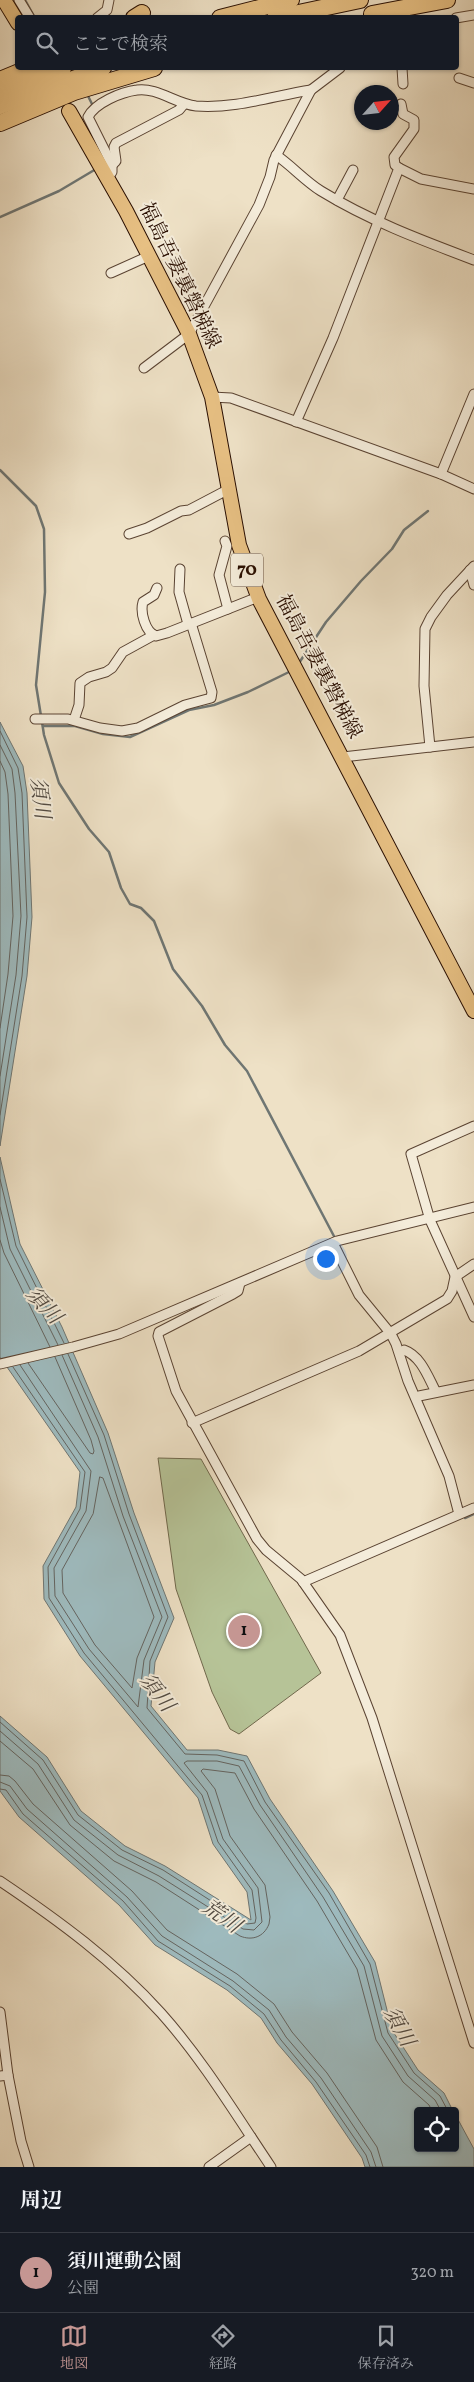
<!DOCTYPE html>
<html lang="ja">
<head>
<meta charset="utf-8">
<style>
	body { margin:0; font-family:Vollkorn,"Noto Serif JP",serif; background:#242831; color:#f1f3f6 }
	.controls { position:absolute; right:15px; bottom:15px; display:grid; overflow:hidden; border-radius:5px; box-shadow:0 1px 4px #0004 }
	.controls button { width:45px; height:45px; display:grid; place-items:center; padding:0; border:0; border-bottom:1px solid #363941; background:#171b24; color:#f1f3f6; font:25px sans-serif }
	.compass { position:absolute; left:354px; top:85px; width:45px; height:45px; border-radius:50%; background:#171b24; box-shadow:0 1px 4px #0004; rotate:63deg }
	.you { position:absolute; left:325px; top:1258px; width:18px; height:18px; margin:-12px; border:4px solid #fff; border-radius:50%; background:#1a73e8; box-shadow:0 0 0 8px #1a73e833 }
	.badge { display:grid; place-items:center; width:32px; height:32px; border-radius:50%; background:#c59692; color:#111; font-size:16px; font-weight:700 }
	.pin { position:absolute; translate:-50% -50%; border:2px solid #fff; box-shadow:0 1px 5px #0006 }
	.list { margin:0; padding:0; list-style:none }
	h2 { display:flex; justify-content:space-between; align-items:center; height:65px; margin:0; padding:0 20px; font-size:21px }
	h2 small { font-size:16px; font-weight:400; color:#9ea1a6 }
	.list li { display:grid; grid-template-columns:32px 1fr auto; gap:15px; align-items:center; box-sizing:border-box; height:80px; padding:0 20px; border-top:1px solid #363941 }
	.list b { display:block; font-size:19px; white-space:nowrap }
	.list p { margin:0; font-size:16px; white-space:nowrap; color:#9ea1a6 }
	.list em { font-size:16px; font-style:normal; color:#9ea1a6 }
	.icon { flex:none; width:28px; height:28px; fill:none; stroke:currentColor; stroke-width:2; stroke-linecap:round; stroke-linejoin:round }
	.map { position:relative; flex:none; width:474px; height:2167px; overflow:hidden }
	.search { position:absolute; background:#171b24; box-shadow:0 1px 4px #0004; left:15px; right:15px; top:15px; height:55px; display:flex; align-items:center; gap:12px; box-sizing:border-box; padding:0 18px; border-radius:5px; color:#9ea1a6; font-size:19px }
	.sheet { height:145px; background:#171b24 }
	nav { display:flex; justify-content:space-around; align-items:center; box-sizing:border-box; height:70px; border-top:1px solid #363941; background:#171b24; font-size:14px; color:#9ea1a6 }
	nav a { display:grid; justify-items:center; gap:2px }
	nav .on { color:#c59692 }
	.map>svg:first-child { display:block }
</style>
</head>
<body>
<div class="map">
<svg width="474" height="2167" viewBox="0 0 474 2167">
	<rect width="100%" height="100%" fill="#eee1c6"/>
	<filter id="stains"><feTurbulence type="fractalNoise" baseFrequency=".004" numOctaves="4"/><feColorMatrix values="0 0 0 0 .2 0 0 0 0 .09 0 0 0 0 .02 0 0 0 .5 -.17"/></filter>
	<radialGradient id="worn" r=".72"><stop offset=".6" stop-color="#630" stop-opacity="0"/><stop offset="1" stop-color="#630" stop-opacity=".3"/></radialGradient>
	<polygon fill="#b6c397" stroke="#70684c" points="158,1458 201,1459 321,1673 239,1734 230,1729 212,1692 176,1589"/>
	<g fill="#9ebbbf" stroke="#6f7673">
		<polygon points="0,722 23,766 27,793 32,917 27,976 0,1146"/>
		<polygon points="0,1157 20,1244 62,1327 108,1433 134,1513 174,1618 155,1662 151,1706 187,1750 218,1750 247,1756 270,1799 333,1891 375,1962 392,2030 418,2070 444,2093 453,2111 418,2111 418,2148 455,2148 455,2114 474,2149 474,2167 365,2167 362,2158 312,2084 277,2043 261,2018 227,1990 155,1945 119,1905 19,1817 0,1791 0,1716 47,1757 81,1811 125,1846 165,1866 251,1920 247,1892 213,1844 198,1798 80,1656 44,1599 43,1566 76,1507 80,1472 0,1357"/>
	</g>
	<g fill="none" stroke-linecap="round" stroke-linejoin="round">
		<g stroke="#646460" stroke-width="1">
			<polyline points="0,731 18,768 22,793 27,917 22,976 0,1115"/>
			<polyline points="0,745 12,769 15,793 21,916 16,975 0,1076"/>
			<polyline points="0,761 5,772 8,794 13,916 8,974 0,1028"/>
			<polyline points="0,1179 16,1246 64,1343"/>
			<polyline points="0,1207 10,1249 58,1345"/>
			<polyline points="0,1240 4,1253 50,1347"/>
			<polyline points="68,1354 104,1435 129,1514 168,1617 150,1661 147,1708 185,1754 217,1755 244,1761 265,1802 329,1893 370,1964 388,2033 414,2073 440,2096 448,2111"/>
			<polyline points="28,1363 90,1453 93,1454 94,1451 91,1440 55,1357"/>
			<polyline points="20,1365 91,1471 86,1511 54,1568 55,1596 89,1649 138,1707 144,1660 162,1617 123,1516 98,1437 62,1355"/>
			<polygon points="100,1477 103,1478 154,1617 137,1658 132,1688 95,1645 63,1593 62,1570 93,1514"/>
			<polyline points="0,1722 43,1760 78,1815 122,1850 163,1870 247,1924 255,1923 256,1918 252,1890 218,1842 202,1795 84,1653 49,1598 48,1567 80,1509 85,1472 13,1367"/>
			<polyline points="0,1731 38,1764 74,1820 118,1855 159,1876 243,1929 254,1930 262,1922 258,1888 223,1839 207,1792 184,1763 187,1761 217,1761 239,1766 260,1805 323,1897 364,1966 382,2036 408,2076 435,2100 441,2111"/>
			<path d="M0,1741L33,1769L70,1825L114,1861L156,1882L240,1936C252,1941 264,1937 269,1924L270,1917L265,1885L230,1836L215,1789L201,1771L203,1769L235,1773L254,1809L317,1901L357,1969L376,2040L403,2082L429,2105L432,2111"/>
			<polyline points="0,1775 9,1776 15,1781 33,1804 132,1891 167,1930 237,1974 274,2004 292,2032 327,2073 377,2147 383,2167"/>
			<polyline points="0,1782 10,1786 27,1809 127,1897 162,1936 233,1981 269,2010 286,2037 321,2078 371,2152 376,2167"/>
			<polyline points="0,1789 6,1790 23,1814 123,1901 158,1941 230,1986 264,2014 281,2040 316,2082 366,2155 370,2167"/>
		</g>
		<g stroke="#6f7673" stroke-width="2.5">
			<polyline points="25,0 35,18"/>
			<polyline points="88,96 93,106"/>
			<polyline points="0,217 59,191 96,169"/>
			<polyline points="0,470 36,506 44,529 45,592 36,685 41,716"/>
			<polyline points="299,663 326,622 361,581 392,549 404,530 428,511"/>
			<polyline points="42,722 44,735 59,783 89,829 109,852 121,888 130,904 141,908 154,921 173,969 202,1006 225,1045 247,1071 336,1240"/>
			<polyline points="43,726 75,726 103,734 130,737 189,710 214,705 248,692 291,671"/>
			<polyline points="460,1502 465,1518 474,1514"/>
		</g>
		<g stroke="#5a4332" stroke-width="11">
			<g id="minor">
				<polyline points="19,0 30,18"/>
				<polyline points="97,18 107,10 109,0"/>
				<polyline points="456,18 474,15"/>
				<polyline points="402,68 403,84"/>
				<polyline points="459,78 474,83"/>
				<path d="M276,155C292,166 305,181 321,191C370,221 421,240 474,260"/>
				<polyline points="112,165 116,161 114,147 116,143 179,110 184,104"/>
				<polyline points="399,168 421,179 474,189"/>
				<path d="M107,178L112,172V165L88,117C95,103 121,92 137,90C157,87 176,104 196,106C235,109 273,96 311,90"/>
				<polyline points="337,200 353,170"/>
				<polyline points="111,273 149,256"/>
				<polyline points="144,368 189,334 259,205 270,177 274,160 311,90 340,68"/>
				<polyline points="212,397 231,398 441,474 474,489"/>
				<polyline points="296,422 333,338 399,168 395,165 394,157 414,129 414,120 403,114 401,104"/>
				<polyline points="441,474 474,394"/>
				<polyline points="129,534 147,528 181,511 189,510 229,489"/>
				<polyline points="225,541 227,546 219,575 228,609"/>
				<polyline points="180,569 179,592 188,624"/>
				<polyline points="470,570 474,585"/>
				<path d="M157,588L154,595L143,602C140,612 145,632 156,636L167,633L258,597"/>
				<polyline points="35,719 68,719 100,728 122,731 138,728 185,705 211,698 212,692 191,623"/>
				<polyline points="74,720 79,705 80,683 89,677 106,672 112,668 123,652 154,635"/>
				<polyline points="430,747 424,686 425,629 431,617 447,595 474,566"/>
				<polyline points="343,757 474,742"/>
				<polyline points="474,1126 411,1154 430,1220 474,1317"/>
				<polyline points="333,1243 359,1295 391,1334 396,1344 408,1381 449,1476 459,1514"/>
				<polyline points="240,1283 238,1291 233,1294 159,1332 158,1336 176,1391 257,1539 266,1550 301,1579 340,1635 372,1718 474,2043"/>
				<path d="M404,1350C421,1356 428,1377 436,1392"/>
				<polyline points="0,1364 73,1347 119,1334 337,1241 474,1207"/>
				<polyline points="419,1396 474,1385"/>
				<polyline points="192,1423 359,1351 447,1299 452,1291 455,1277 474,1264"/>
				<polyline points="303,1582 474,1508"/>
				<path d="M0,1881C58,1920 114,1961 161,2013C203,2060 236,2115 271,2167"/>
				<polyline points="0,2012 8,2075 0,2076"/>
				<polyline points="8,2075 21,2141 29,2167"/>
				<polyline points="209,2167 251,2137"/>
			</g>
		</g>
		<g stroke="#290e00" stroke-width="16">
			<g id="primary">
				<polyline points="4,0 18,23"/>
				<polyline points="69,111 126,211 189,334 212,397 239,545 259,599 474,1011"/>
			</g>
		</g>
		<g stroke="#290e00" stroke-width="18">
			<g id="motorway">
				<polyline points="372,14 447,0"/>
				<polyline points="134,18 142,13"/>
				<polyline points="220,18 291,0"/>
				<polyline points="275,18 360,0"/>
				<polyline points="0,80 29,68"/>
				<polyline points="0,92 63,68"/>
				<polyline points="0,106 103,68"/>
				<polyline points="0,123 74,92 154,68"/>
			</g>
		</g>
		<use href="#minor" stroke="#f4ecda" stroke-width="9"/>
		<use href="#primary" stroke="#e7c083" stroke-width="14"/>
		<use href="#motorway" stroke="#e7c083" stroke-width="16"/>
	</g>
	<g text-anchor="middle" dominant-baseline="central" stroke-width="4" stroke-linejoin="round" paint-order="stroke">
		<rect fill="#f4ecda" stroke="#665141" stroke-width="1" x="231" y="553.5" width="32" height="33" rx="4"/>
		<g font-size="19" font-weight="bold" fill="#290e00">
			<text x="247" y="570">70</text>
		</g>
		<g font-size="20" fill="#290e00" stroke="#f4ecda">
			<text transform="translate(179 276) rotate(64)">福島吾妻裏磐梯線</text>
			<text transform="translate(318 667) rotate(62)">福島吾妻裏磐梯線</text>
		</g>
		<g font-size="21" font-style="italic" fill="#524b43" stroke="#f4ecda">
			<text transform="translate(39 798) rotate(82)">須川</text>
			<text transform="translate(43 1306) rotate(47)">須川</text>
			<text transform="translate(156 1693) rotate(52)">須川</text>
			<text transform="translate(221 1917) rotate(35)">荒川</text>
			<text transform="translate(398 2027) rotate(61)">須川</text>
		</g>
	</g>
	<rect width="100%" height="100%" filter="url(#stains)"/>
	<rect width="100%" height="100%" fill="url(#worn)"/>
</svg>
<div class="controls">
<button><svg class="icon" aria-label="locate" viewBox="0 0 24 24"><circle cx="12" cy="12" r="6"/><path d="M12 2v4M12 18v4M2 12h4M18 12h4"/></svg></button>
</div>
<svg class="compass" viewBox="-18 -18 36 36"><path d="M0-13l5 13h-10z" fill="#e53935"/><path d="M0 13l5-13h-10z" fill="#9ea1a6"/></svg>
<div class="you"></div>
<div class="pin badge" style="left:244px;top:1631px">1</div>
<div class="search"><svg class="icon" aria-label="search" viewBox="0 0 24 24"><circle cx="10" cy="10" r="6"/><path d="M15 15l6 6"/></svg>ここで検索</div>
</div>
<section class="sheet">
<h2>周辺<small></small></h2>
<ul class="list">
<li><span class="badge">1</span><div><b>須川運動公園</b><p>公園</p></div><em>320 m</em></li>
</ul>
</section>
<nav>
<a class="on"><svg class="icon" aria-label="map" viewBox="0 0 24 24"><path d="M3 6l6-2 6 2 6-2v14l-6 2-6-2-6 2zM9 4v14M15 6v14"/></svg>地図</a>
<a><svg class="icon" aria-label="directions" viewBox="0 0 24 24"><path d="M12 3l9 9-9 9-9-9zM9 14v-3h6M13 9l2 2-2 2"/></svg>経路</a>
<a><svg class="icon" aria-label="saved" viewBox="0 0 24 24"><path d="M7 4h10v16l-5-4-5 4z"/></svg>保存済み</a>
</nav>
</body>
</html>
